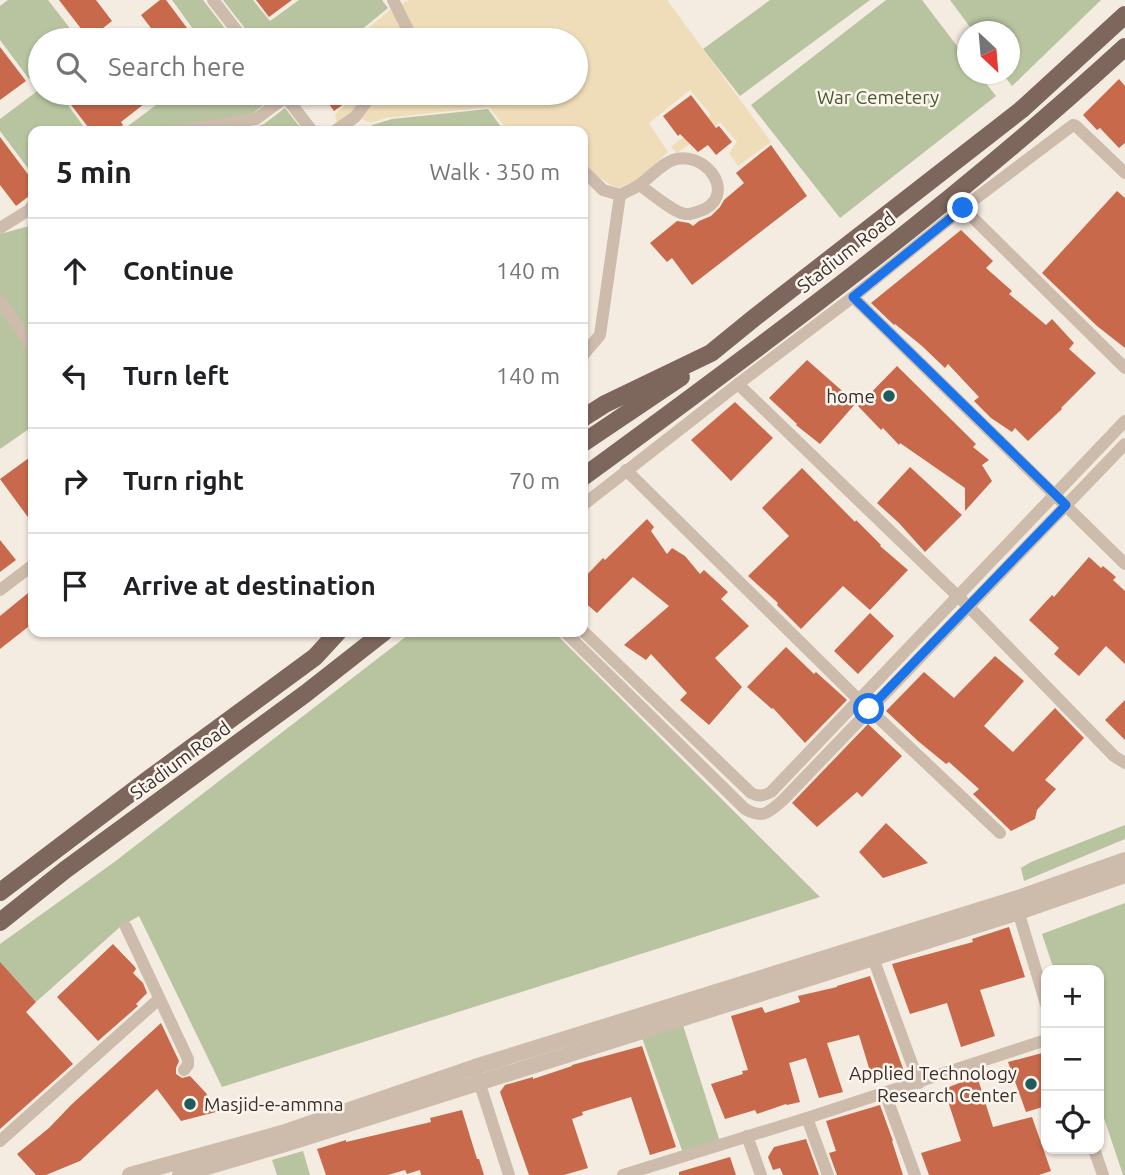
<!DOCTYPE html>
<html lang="en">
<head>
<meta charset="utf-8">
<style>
	body { margin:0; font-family:Ubuntu,sans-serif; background:#f6f6f6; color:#202124 }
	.controls { position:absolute; right:21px; bottom:21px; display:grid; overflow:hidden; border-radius:14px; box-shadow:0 2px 5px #0004 }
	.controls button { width:63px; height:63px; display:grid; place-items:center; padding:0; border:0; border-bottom:2px solid #e0e0e0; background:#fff; color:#202124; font:35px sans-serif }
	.compass { position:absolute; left:957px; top:21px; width:63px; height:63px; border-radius:50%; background:#fff; box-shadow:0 2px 5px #0004; rotate:154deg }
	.stop { position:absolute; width:21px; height:21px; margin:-16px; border:5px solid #1a73e8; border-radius:50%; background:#fff }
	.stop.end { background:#1a73e8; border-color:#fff; box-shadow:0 2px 7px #0008 }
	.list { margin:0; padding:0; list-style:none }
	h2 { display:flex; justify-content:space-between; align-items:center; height:91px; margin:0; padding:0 28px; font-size:30px }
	h2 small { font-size:23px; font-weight:400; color:#757577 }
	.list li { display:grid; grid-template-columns:46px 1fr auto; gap:21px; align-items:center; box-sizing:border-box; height:105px; padding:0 28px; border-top:2px solid #e0e0e0 }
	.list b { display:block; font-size:26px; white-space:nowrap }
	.list em { font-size:23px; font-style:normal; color:#757577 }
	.icon { flex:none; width:38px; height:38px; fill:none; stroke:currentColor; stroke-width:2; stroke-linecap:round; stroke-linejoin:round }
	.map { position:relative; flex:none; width:1125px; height:1175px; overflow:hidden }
	.search { position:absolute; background:#fff; box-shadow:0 2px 5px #0004; left:28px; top:28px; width:560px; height:77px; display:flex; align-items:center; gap:18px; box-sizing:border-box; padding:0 24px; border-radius:38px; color:#757577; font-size:26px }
	.panel { position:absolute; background:#fff; box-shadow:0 2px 5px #0004; left:28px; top:126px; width:560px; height:511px; border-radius:14px }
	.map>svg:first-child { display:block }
</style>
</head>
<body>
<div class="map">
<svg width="1125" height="1175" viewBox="0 0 1125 1175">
	<rect width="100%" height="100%" fill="#f4ebe1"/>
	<g fill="#b8c4a0">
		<polygon points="8,0 48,0 79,40 40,40 40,71 29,79 0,40 0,6"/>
		<polygon points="172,0 203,0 234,40 201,40"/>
		<polygon points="223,0 253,0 270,21 299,0 382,0 388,8 349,40 254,40"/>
		<polygon points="770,0 870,0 740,96 703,49"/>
		<polygon points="886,0 922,0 967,59 968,74 979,74 996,96 840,218 751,105"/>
		<polygon points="950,0 1101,0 1012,86 1003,74 1010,74 1010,32 973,31"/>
		<polygon points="40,89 40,93 59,93 87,131 33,131 33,175 0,131 0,119"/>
		<polygon points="172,93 274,93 275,95 250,116 160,131 125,131 124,129"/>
		<polygon points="285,108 303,131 192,131 251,129 264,124"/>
		<polygon points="488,109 504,131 377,131 372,125 392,119"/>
		<polygon points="33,220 33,342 0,295 0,234 29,226"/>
		<polygon points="0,311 33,357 33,426 0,449"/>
		<polygon points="412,632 554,632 820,897 222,1087 139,916 120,927 36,1002 0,964 0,944 113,863"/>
		<polygon points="1125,825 1125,839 1024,881 1021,868 1031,862"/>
		<polygon points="1125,903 1125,1175 1123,1175 1099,1103 1099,970 1054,970 1042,934"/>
		<polygon points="681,1019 721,1145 684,1156 640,1032"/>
		<polygon points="303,1151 310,1175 277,1175 272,1160"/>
	</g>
	<path fill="#efdcb8" d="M409,0H667L771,142L738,166L729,153L737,142L720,122L677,153L671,147L711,115L690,90L649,123L668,152L638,180L618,188C605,183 587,170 583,156C581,149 583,138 583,131H508L489,107L385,118L371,123L362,119L345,131L337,123L335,114L360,93H576V40H354L390,10Z"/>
	<g fill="#c8694b">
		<polygon points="59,0 96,0 112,21 89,39"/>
		<polygon points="160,0 166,0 196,40 160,40 141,15"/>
		<polygon points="256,0 292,0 269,17"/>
		<polygon points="0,47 26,81 0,100"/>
		<polygon points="1119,79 1125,86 1125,143 1119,148 1100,128 1097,130 1083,115"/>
		<polygon points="62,93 99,93 106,102 117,93 158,93 121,122 123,125 115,131 91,131"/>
		<polygon points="321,93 359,93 334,111"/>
		<polygon points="691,95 716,128 719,126 732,142 716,155 708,145 698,152 680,134 678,136 663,116"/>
		<polygon points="0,137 33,181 33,193 16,206 0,185"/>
		<polygon points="771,145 807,196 692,285 672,258 667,262 650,243 677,221 689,223 693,226 699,221 711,216 720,207 724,200 744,183 736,173"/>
		<polygon points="1117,191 1125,198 1125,348 1097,326 1042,273"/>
		<polygon points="961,230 993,261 986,268 1012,291 1009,294 1046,325 1052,319 1074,343 1069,349 1096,373 1061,408 1062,409 1028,441 1015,428 1012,432 991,418 974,401 979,397 948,364 945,368 922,346 895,324 894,325 871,303"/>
		<polygon points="807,360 856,403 820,444 796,425 797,424 769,398"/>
		<polygon points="897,366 976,444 973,447 989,460 982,465 992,481 965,511 965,488 900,443 899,445 883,428 881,430 858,406"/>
		<polygon points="735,402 773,438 731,481 691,440"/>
		<polygon points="33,455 33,481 28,484 33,491 33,524 0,479"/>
		<polygon points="910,467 962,515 925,552 899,523 877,503"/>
		<polygon points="802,468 855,522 856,520 881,545 880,546 908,570 870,610 843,586 801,629 777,605 778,603 748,576 789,536 762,508"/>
		<polygon points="647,519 654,527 651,531 667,554 672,548 685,556 700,574 704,570 728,592 721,599 749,626 715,658 742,687 709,725 680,700 687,693 651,654 646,660 624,645 669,606 633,577 597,613 583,601 583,579 603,558 605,560"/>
		<polygon points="0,540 16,560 0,572"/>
		<polygon points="1089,557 1101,568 1103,566 1116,577 1113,580 1125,591 1125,664 1106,646 1079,676 1054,654 1059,648 1029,620 1052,595 1054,597"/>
		<polygon points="33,589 33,623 0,649 0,616"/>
		<polygon points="870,613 894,636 858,674 834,651"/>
		<polygon points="786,647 814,674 816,672 847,700 805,743 773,708 772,709 747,687"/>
		<polygon points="995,656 1024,681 984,726 1013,752 1055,708 1084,738 1045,780 1056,789 1037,810 1035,819 1011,831 973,794 979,789 949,762 946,764 918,741 886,711 924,672 954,698"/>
		<polygon points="1125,700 1125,740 1105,720"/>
		<polygon points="868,724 902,756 862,797 857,792 817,827 792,803"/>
		<polygon points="886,823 928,863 883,878 859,852"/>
		<polygon points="1009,927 1025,977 980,990 995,1036 961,1047 947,1003 910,1014 892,964 973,942 972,939"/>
		<polygon points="113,944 135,967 136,969 133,973 143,983 147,993 136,1004 138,1006 98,1041 57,997"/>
		<polygon points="0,962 36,1002 26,1012 73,1064 0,1129"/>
		<polygon points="870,976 905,1074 873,1081 859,1035 827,1043 843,1092 819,1098 806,1058 789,1063 800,1102 787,1105 786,1104 757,1114 755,1110 725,1119 711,1084 743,1074 742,1071 748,1070 731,1016 762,1007 765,1013 800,1002 798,996 837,987 837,986"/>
		<polygon points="161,1023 179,1061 176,1068 176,1074 182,1078 190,1076 206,1093 216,1112 181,1121 157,1089 80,1161 46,1175 36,1175 17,1154 49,1128 71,1105"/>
		<polygon points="642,1046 676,1147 650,1155 631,1097 582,1112 583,1115 572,1119 588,1168 564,1175 529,1175 500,1092 505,1085 533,1077 533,1079 572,1066 572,1065"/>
		<polygon points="1046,1052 1046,1106 1026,1112 1008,1062"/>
		<polygon points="977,1076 993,1127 1032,1117 1051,1171 1039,1175 929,1175 921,1153 961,1141 944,1089"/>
		<polygon points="880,1105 893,1141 892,1141 903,1175 837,1175 829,1153 836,1151 826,1121"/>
		<polygon points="462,1110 477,1159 479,1159 484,1175 421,1175 420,1170 407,1174 405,1170 388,1175 326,1175 317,1149 346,1140 346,1142 431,1122 430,1118"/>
		<polygon points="806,1139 819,1175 783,1175 780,1168 773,1170 768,1157 774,1147"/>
		<polygon points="730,1157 736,1175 679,1175 679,1172"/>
	</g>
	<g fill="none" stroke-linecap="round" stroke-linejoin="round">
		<g stroke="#cdbbac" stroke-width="12">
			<polyline points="213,0 244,40"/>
			<polyline points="393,0 413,40"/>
			<polyline points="283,93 312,131"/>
			<polyline points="176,131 256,119 286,97"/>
			<polyline points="335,131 355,117 373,93"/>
			<path d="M583,170L603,190L620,195C626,192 633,189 639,185C650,178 661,164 673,160C703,149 737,191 705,209C700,211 691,215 685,214C671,211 652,193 639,185"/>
			<polyline points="963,208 1125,368"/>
			<polyline points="0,228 29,210 33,205"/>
			<polyline points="853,297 1125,564"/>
			<polyline points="0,301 33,348"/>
			<polyline points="583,355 600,335 620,195"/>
			<polyline points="738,384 969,607 1114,756 1125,763"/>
			<polyline points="626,470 859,700"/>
			<polyline points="583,505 738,384 853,297 963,208 1073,125 1076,126 1125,173"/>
			<polyline points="0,590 33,565"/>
			<path d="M583,631L751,793C759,797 763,796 771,792L1125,421"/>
			<path d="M565,632L745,809C763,819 768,813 783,800L1125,444"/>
			<polyline points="869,709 1000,833"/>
			<polyline points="1016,904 1046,1004"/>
			<polyline points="126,927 188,1059 188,1065 184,1070"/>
			<polyline points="873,958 919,1083"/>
			<polyline points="477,1075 509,1175"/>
			<polyline points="885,1093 915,1175"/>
			<polyline points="807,1118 828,1175"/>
			<polyline points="747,1136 761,1175"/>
			<polyline points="0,1141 159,999"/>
			<polyline points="1094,1149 1103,1175"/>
			<polyline points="623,1175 807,1118 1046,1040"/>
		</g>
		<g stroke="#cdbbac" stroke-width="16">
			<polyline points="130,1175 282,1133 475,1067 1015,899 1125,860"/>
			<polyline points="180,1175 285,1144 1019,912 1125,875"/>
		</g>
		<g stroke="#7d675c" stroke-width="18">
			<polyline points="583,418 605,404 711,353 754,318 1021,110 1125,15"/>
			<polyline points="583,443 681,377"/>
			<path d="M583,477C769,341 955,203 1125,47"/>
			<polyline points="0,892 149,779 315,657 338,632"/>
			<polyline points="0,922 65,870 305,694 384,632"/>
		</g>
	</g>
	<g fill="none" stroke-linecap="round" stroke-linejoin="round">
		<polyline stroke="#1a73e8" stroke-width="9" points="869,709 1066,505 853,297 963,208"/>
	</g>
	<g fill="#1f5a5e" stroke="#fbf5ee" stroke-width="2.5">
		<circle cx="889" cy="396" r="7"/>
		<circle cx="1031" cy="1084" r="7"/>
		<circle cx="190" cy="1104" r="7"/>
	</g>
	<g text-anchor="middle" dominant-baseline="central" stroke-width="5" stroke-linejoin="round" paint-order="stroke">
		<g font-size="19" fill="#4a5a2e" stroke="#fbf5ee">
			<text x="878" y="97">War Cemetery</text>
		</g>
		<g font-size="19" fill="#3b302b" stroke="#fbf5ee">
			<text transform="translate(846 252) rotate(-38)">Stadium Road</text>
			<text transform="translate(180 760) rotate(-36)">Stadium Road</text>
		</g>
		<g font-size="19" fill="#3b302b" stroke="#fbf5ee" text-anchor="end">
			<text x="875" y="396">home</text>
			<text x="1017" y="1073">Applied Technology<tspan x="1017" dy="22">Research Center</tspan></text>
			<text x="204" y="1104" text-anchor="start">Masjid-e-ammna</text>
		</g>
	</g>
</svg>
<div class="controls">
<button>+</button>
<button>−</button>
<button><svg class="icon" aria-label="locate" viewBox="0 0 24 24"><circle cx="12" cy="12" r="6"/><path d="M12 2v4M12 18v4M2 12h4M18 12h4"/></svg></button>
</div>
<svg class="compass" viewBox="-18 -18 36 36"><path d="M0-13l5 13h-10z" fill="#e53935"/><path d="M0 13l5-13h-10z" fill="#757577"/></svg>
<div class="stop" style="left:869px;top:709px"></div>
<div class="stop end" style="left:963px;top:208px"></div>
<div class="search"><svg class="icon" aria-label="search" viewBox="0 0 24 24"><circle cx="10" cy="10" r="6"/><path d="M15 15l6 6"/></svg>Search here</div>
<section class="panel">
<h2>5 min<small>Walk · 350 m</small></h2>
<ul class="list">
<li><svg class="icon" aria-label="ahead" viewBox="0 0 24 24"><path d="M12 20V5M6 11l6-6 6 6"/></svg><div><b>Continue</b></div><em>140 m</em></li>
<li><svg class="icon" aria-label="left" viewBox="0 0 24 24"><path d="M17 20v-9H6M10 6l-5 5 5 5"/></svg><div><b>Turn left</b></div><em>140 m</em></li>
<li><svg class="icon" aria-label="right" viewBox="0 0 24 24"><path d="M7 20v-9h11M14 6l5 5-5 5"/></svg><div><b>Turn right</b></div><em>70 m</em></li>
<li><svg class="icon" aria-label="arrive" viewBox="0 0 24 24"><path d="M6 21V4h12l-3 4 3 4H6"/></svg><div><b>Arrive at destination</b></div></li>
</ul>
</section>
</div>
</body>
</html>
